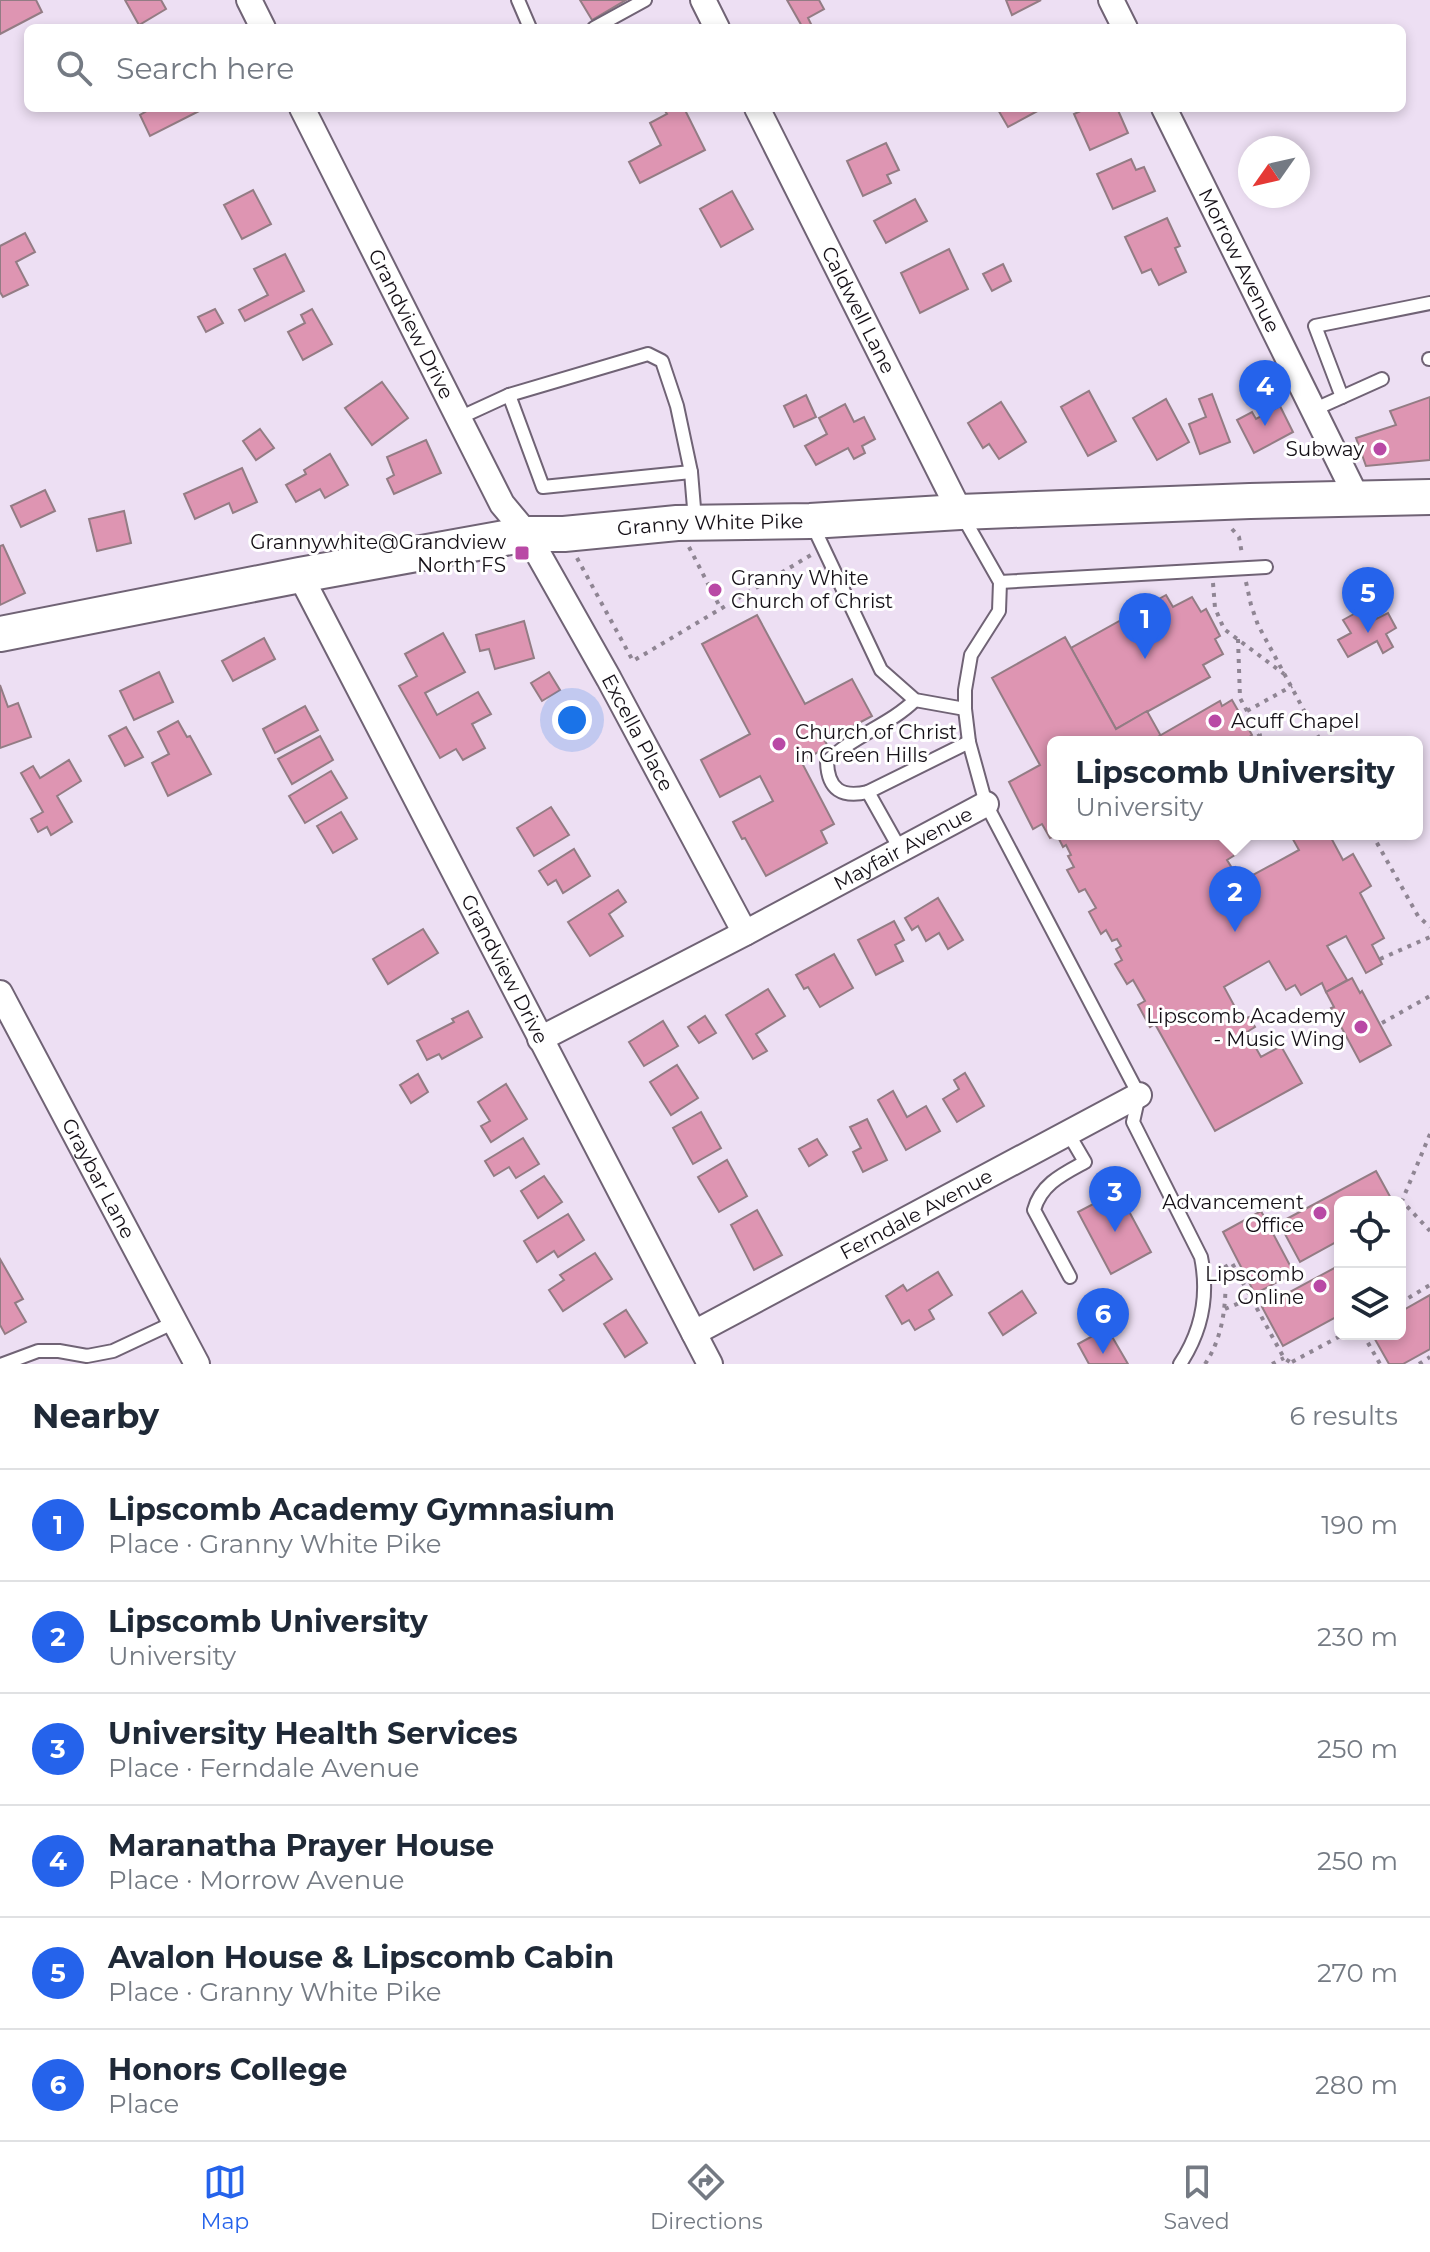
<!DOCTYPE html>
<html lang="en">
<head>
<meta charset="utf-8">
<style>
	body { margin:0; font-family:Montserrat,sans-serif; background:#f6f6f7; color:#1f2937 }
	.controls { position:absolute; right:24px; bottom:24px; display:grid; overflow:hidden; border-radius:12px; box-shadow:0 4px 12px #0003 }
	.controls button { width:72px; height:72px; display:grid; place-items:center; padding:0; border:0; border-bottom:2px solid #e0e1e3; background:#fff; color:#1f2937; font:40px sans-serif }
	.compass { position:absolute; left:1238px; top:136px; width:72px; height:72px; border-radius:50%; background:#fff; box-shadow:0 4px 12px #0003; rotate:236deg }
	.you { position:absolute; left:572px; top:720px; width:28px; height:28px; margin:-20px; border:6px solid #fff; border-radius:50%; background:#1a73e8; box-shadow:0 0 0 12px #1a73e833 }
	.badge { display:grid; place-items:center; width:52px; height:52px; border-radius:50%; background:#2563eb; color:#fff; font-size:26px; font-weight:700 }
	.pin { position:absolute; translate:-50% -66px; filter:drop-shadow(0 2px 4px #0008) }
	.pin::after { content:''; position:absolute; top:42px; width:28px; height:24px; background:inherit; clip-path:polygon(0 0,100% 0,50% 100%) }
	.popup { position:absolute; left:1047px; top:736px; width:376px; height:104px; box-sizing:border-box; display:grid; place-content:center; border-radius:12px; background:#fff; filter:drop-shadow(0 2px 6px #0005); font-size:26px; white-space:nowrap; color:#747a83 }
	.popup b { font-size:30px; color:#1f2937 }
	.popup::after { content:''; position:absolute; left:50%; top:100%; margin-left:-16px; border:16px solid transparent; border-top-color:#fff }
	.list { margin:0; padding:0; list-style:none }
	h2 { display:flex; justify-content:space-between; align-items:center; height:104px; margin:0; padding:0 32px; font-size:34px }
	h2 small { font-size:26px; font-weight:400; color:#747a83 }
	.list li { display:grid; grid-template-columns:52px 1fr auto; gap:24px; align-items:center; box-sizing:border-box; height:112px; padding:0 32px; border-top:2px solid #e0e1e3 }
	.list b { display:block; font-size:30px; white-space:nowrap }
	.list p { margin:0; font-size:26px; white-space:nowrap; color:#747a83 }
	.list em { font-size:26px; font-style:normal; color:#747a83 }
	.icon { flex:none; width:44px; height:44px; fill:none; stroke:currentColor; stroke-width:2; stroke-linecap:round; stroke-linejoin:round }
	.map { position:relative; flex:none; width:1430px; height:1364px; overflow:hidden }
	.search { position:absolute; background:#fff; box-shadow:0 4px 12px #0003; left:24px; right:24px; top:24px; height:88px; display:flex; align-items:center; gap:20px; box-sizing:border-box; padding:0 28px; border-radius:12px; color:#747a83; font-size:30px }
	.sheet { height:776px; background:#fff }
	nav { display:flex; justify-content:space-around; align-items:center; box-sizing:border-box; height:112px; border-top:2px solid #e0e1e3; background:#fff; font-size:22px; color:#747a83 }
	nav a { display:grid; justify-items:center; gap:4px }
	nav .on { color:#2563eb }
	.map>svg:first-child { display:block }
</style>
</head>
<body>
<div class="map">
<svg width="1430" height="1364" viewBox="0 0 1430 1364">
	<rect width="100%" height="100%" fill="#eddff3"/>
	<g fill="#de95b2" stroke="#937c84" stroke-width="2">
		<polygon points="0,0 36,0 42,12 0,34"/>
		<polygon points="125,0 161,0 166,9 139,25"/>
		<polygon points="580,0 626,0 592,20"/>
		<polygon points="787,0 819,0 824,9 808,18 812,26 803,28"/>
		<polygon points="1006,0 1041,0 1012,15"/>
		<polygon points="205,108 150,136 140,115 152,108"/>
		<polygon points="663,108 684,108 705,150 640,183 629,162 661,145 650,123 667,114"/>
		<polygon points="997,108 1043,108 1008,127"/>
		<polygon points="1087,108 1106,108 1107,110 1117,108 1128,133 1090,150 1074,114"/>
		<polygon points="886,143 899,170 887,175 891,183 863,196 847,161"/>
		<polygon points="1131,159 1136,170 1144,167 1155,191 1113,209 1097,174"/>
		<polygon points="253,190 271,224 242,239 224,205"/>
		<polygon points="732,191 753,229 721,247 700,209"/>
		<polygon points="915,199 927,221 886,243 874,221"/>
		<polygon points="1167,218 1180,246 1175,248 1186,272 1159,285 1151,269 1142,273 1125,237"/>
		<polygon points="25,233 35,252 16,262 28,285 3,297 0,292 0,246"/>
		<polygon points="949,249 968,289 920,313 901,273"/>
		<polygon points="285,254 304,291 245,321 239,310 268,295 254,269"/>
		<polygon points="1003,264 1011,281 992,291 983,274"/>
		<polygon points="215,309 223,323 206,332 198,317"/>
		<polygon points="312,309 332,344 303,360 288,332 305,323 301,315"/>
		<polygon points="382,382 408,418 372,445 345,408"/>
		<polygon points="1089,391 1116,441 1088,456 1061,407"/>
		<polygon points="1212,394 1230,442 1200,454 1189,424 1206,417 1199,399"/>
		<polygon points="806,395 816,417 794,427 784,406"/>
		<polygon points="1430,397 1430,460 1366,466 1356,438 1396,425 1390,411"/>
		<polygon points="1166,399 1189,442 1157,460 1133,418"/>
		<polygon points="1001,402 1026,442 999,459 989,444 983,448 968,423"/>
		<polygon points="845,404 854,422 864,417 875,439 862,446 865,453 854,459 848,448 816,465 805,446 827,434 819,418"/>
		<polygon points="1280,406 1293,432 1254,453 1237,420 1252,412 1256,419"/>
		<polygon points="260,429 274,448 256,460 243,441"/>
		<polygon points="426,440 441,473 394,494 387,479 394,475 387,457"/>
		<polygon points="330,454 348,485 325,498 320,489 296,502 286,485 306,474 304,470"/>
		<polygon points="242,468 257,502 233,513 229,503 195,519 184,494"/>
		<polygon points="45,490 55,511 21,527 11,506"/>
		<polygon points="124,511 131,543 97,551 89,519"/>
		<polygon points="3,545 25,593 0,605 0,546"/>
		<polygon points="1166,595 1173,607 1192,597 1201,612 1206,609 1220,636 1215,639 1223,654 1203,665 1210,677 1116,729 1071,648"/>
		<polygon points="1361,610 1368,623 1388,613 1396,628 1386,634 1393,647 1383,653 1377,641 1348,657 1338,640 1351,633 1343,620"/>
		<polygon points="757,615 805,704 852,679 872,716 825,741 828,747 801,761 834,824 821,831 827,843 766,876 745,838 742,839 733,822 773,801 760,776 720,797 701,760 750,734 702,644"/>
		<polygon points="524,621 534,658 495,669 489,649 480,651 476,635"/>
		<polygon points="443,633 465,672 425,693 437,715 478,692 491,714 472,724 485,748 463,760 456,749 440,758 399,686 417,676 405,654"/>
		<polygon points="1065,637 1116,729 1147,711 1161,736 1149,742 1053,742 1053,834 1234,834 1239,843 1231,848 1235,855 1227,860 1232,868 1235,867 1242,881 1299,850 1290,834 1329,834 1343,860 1353,854 1371,886 1360,893 1384,938 1372,945 1382,964 1366,973 1346,936 1327,946 1347,980 1326,992 1322,983 1301,995 1295,985 1286,990 1269,961 1224,987 1242,1020 1249,1017 1255,1027 1247,1032 1261,1057 1281,1046 1302,1083 1215,1131 1155,1024 1150,1027 1138,1005 1145,1001 1133,980 1127,984 1115,964 1122,960 1116,949 1121,946 1117,939 1112,941 1106,930 1101,934 1089,912 1096,908 1085,889 1079,892 1067,870 1074,867 1068,856 1071,855 1066,845 1063,847 1057,835 1050,838 1042,824 1033,829 1009,782 1040,765 992,678"/>
		<polygon points="264,638 275,659 233,681 222,661"/>
		<polygon points="159,672 173,702 134,720 120,691"/>
		<polygon points="549,672 560,690 542,701 531,683"/>
		<polygon points="0,685 8,707 18,703 31,737 0,748"/>
		<polygon points="1232,700 1252,735 1242,742 1149,742 1220,701 1222,706"/>
		<polygon points="305,706 318,730 275,753 263,729"/>
		<polygon points="178,721 187,737 190,736 211,774 168,796 152,763 169,754 158,732"/>
		<polygon points="126,727 143,757 125,766 109,736"/>
		<polygon points="320,736 333,760 292,784 278,759"/>
		<polygon points="69,760 81,781 57,796 72,822 51,835 47,827 38,832 31,819 43,812 21,773 33,766 40,778"/>
		<polygon points="331,771 347,798 305,823 289,796"/>
		<polygon points="551,807 569,835 534,856 517,828"/>
		<polygon points="341,812 357,839 333,853 317,826"/>
		<polygon points="574,849 590,876 563,893 556,880 548,885 539,871"/>
		<polygon points="618,890 626,902 609,914 623,936 590,956 568,922"/>
		<polygon points="938,898 963,940 948,949 939,933 926,941 918,926 912,930 905,918"/>
		<polygon points="894,921 904,940 895,945 903,961 876,975 858,940"/>
		<polygon points="423,929 438,953 388,984 373,959"/>
		<polygon points="834,954 853,988 820,1007 808,987 804,989 796,975"/>
		<polygon points="1352,978 1360,993 1362,991 1391,1045 1360,1062 1331,1008 1334,1007 1326,992"/>
		<polygon points="768,989 785,1016 756,1034 767,1051 753,1059 726,1015"/>
		<polygon points="468,1011 482,1037 442,1059 439,1054 427,1060 417,1041 454,1022 452,1019"/>
		<polygon points="705,1016 716,1033 699,1043 688,1027"/>
		<polygon points="663,1021 678,1046 644,1066 629,1042"/>
		<polygon points="677,1065 698,1098 671,1115 650,1082"/>
		<polygon points="965,1073 984,1106 957,1122 943,1099 959,1089 954,1080"/>
		<polygon points="418,1074 428,1092 411,1103 400,1085"/>
		<polygon points="506,1084 527,1119 491,1142 481,1126 490,1121 478,1102"/>
		<polygon points="893,1091 907,1117 926,1106 940,1131 906,1150 878,1100"/>
		<polygon points="701,1112 721,1148 693,1164 673,1128"/>
		<polygon points="867,1119 887,1160 863,1172 853,1152 861,1148 850,1127"/>
		<polygon points="523,1138 539,1164 516,1178 509,1167 494,1176 485,1161"/>
		<polygon points="817,1139 827,1155 809,1166 799,1149"/>
		<polygon points="727,1160 747,1196 719,1212 698,1177"/>
		<polygon points="1376,1171 1393,1202 1340,1202 1340,1240 1300,1262 1279,1223"/>
		<polygon points="544,1176 562,1202 538,1218 521,1191"/>
		<polygon points="1118,1191 1151,1252 1111,1274 1078,1212"/>
		<polygon points="757,1210 782,1255 754,1270 731,1225"/>
		<polygon points="1261,1211 1294,1273 1255,1294 1223,1232"/>
		<polygon points="568,1214 584,1240 558,1257 554,1251 537,1262 524,1241"/>
		<polygon points="595,1253 612,1279 563,1311 549,1290 564,1280 560,1275"/>
		<polygon points="0,1259 23,1299 15,1303 26,1322 5,1334 0,1325"/>
		<polygon points="1340,1265 1340,1315 1283,1346 1262,1307"/>
		<polygon points="938,1272 952,1295 929,1310 934,1319 915,1330 909,1320 902,1324 886,1296 903,1285 907,1291"/>
		<polygon points="1022,1291 1036,1313 1003,1335 989,1313"/>
		<polygon points="1430,1295 1430,1349 1403,1364 1389,1364 1372,1334 1400,1334 1400,1312"/>
		<polygon points="626,1310 647,1343 625,1357 604,1324"/>
		<polygon points="1107,1328 1128,1364 1089,1364 1078,1344"/>
	</g>
	<g fill="none" stroke-linecap="round" stroke-linejoin="round">
		<g stroke="#706375" stroke-width="16">
			<g id="lane">
				<polyline points="518,0 530,28"/>
				<polyline points="594,28 645,0"/>
				<polyline points="1429,359 1430,359"/>
				<polyline points="509,395 648,354 662,361 677,406 691,472 695,520"/>
				<polyline points="1342,397 1315,326 1430,303"/>
				<polyline points="1313,410 1382,379"/>
				<polyline points="459,418 509,395 543,487 691,472"/>
				<path d="M963,517L1000,582L999,611L971,655L965,690V709L969,742L986,804L1139,1095L1133,1122L1201,1257C1209,1296 1202,1331 1180,1364"/>
				<polyline points="812,524 881,670 915,700 965,709"/>
				<polyline points="1000,582 1266,567"/>
				<path d="M868,792C842,798 828,790 827,762C852,736 890,725 915,700"/>
				<polyline points="900,849 868,792 969,742"/>
				<path d="M1068,1133L1085,1162C1063,1174 1041,1184 1034,1210L1070,1277"/>
				<polyline points="3,1364 38,1351 59,1351 87,1356 113,1351 175,1322"/>
			</g>
		</g>
		<g stroke="#706375" stroke-width="28">
			<g id="street">
				<polyline points="249,0 263,28"/>
				<polyline points="703,0 717,28"/>
				<polyline points="1111,0 1125,28"/>
				<path id="s1" d="M302,108L502,504L527,534L609,679L745,933"/>
				<path id="s2" d="M757,108L960,512"/>
				<path id="s3" d="M1164,108L1358,500"/>
				<path id="s4" d="M300,575L710,1364"/>
				<path id="s5" d="M0,993L197,1364"/>
				<path id="s6" d="M540,1039L745,933L986,804"/>
				<path id="s7" d="M694,1333L1139,1095"/>
			</g>
		</g>
		<g stroke="#706375" stroke-width="38">
			<g id="secondary">
				<path id="s8" d="M0,634L300,575L527,534H564L677,523L810,521L960,512L1250,501L1430,497"/>
			</g>
		</g>
		<g stroke="#8f8593" stroke-width="4" stroke-dasharray="4 6" stroke-linecap="butt">
			<polyline points="1232,529 1239,537 1242,554"/>
			<polyline points="689,547 721,609"/>
			<polyline points="577,558 633,661 811,555"/>
			<polyline points="1246,582 1251,605 1258,625 1321,742"/>
			<polyline points="1213,583 1215,608 1224,629 1284,674"/>
			<polyline points="1238,639 1240,698 1260,735 1249,742"/>
			<polyline points="1247,711 1292,686"/>
			<polyline points="1372,834 1418,916 1430,927"/>
			<polyline points="1380,959 1430,937"/>
			<polyline points="1382,1023 1430,996"/>
			<polyline points="1430,1134 1402,1201 1430,1231"/>
			<polyline points="1400,1303 1430,1285"/>
			<polyline points="1225,1309 1252,1298"/>
			<polyline points="1363,1334 1380,1364"/>
			<polyline points="1292,1362 1344,1334"/>
			<path d="M1205,1364C1224,1336 1227,1300 1225,1267L1232,1263L1284,1358L1293,1364"/>
			<polyline points="1272,1364 1284,1358"/>
			<polyline points="1419,1364 1430,1357"/>
		</g>
		<use href="#lane" stroke="#fff" stroke-width="12"/>
		<use href="#street" stroke="#fff" stroke-width="24"/>
		<use href="#secondary" stroke="#fff" stroke-width="34"/>
	</g>
	<g fill="#b949a5" stroke="#fff" stroke-width="3">
		<circle cx="1380" cy="449" r="8"/>
		<rect x="514" y="545" width="16" height="16" rx="4"/>
		<circle cx="715" cy="590" r="8"/>
		<circle cx="1215" cy="721" r="8"/>
		<circle cx="779" cy="744" r="8"/>
		<circle cx="1361" cy="1027" r="8"/>
		<circle cx="1320" cy="1213" r="8"/>
		<circle cx="1320" cy="1286" r="8"/>
	</g>
	<g text-anchor="middle" dominant-baseline="central" stroke-width="6" stroke-linejoin="round" paint-order="stroke">
		<g font-size="20" fill="#161118" stroke="#fff">
			<text stroke="none"><textPath href="#s3" startOffset="170">Morrow Avenue</textPath></text>
			<text stroke="none"><textPath href="#s2" startOffset="226">Caldwell Lane</textPath></text>
			<text stroke="none"><textPath href="#s1" startOffset="242">Grandview Drive</textPath></text>
			<text stroke="none"><textPath href="#s8" startOffset="720">Granny White Pike</textPath></text>
			<text stroke="none"><textPath href="#s1" startOffset="710">Excella Place</textPath></text>
			<text stroke="none"><textPath href="#s6" startOffset="410">Mayfair Avenue</textPath></text>
			<text stroke="none"><textPath href="#s4" startOffset="444">Grandview Drive</textPath></text>
			<text stroke="none"><textPath href="#s5" startOffset="210">Graybar Lane</textPath></text>
			<text stroke="none"><textPath href="#s7" startOffset="252">Ferndale Avenue</textPath></text>
		</g>
		<g font-size="20" fill="#161118" stroke="#fff" text-anchor="end">
			<text x="1364" y="449">Subway</text>
			<text x="506" y="542">Grannywhite@Grandview<tspan x="506" dy="23">North FS</tspan></text>
			<text x="731" y="578" text-anchor="start">Granny White<tspan x="731" dy="23">Church of Christ</tspan></text>
			<text x="1231" y="721" text-anchor="start">Acuff Chapel</text>
			<text x="795" y="732" text-anchor="start">Church of Christ<tspan x="795" dy="23">in Green Hills</tspan></text>
			<text x="1345" y="1016">Lipscomb Academy<tspan x="1345" dy="23">- Music Wing</tspan></text>
			<text x="1304" y="1202">Advancement<tspan x="1304" dy="23">Office</tspan></text>
			<text x="1304" y="1274">Lipscomb<tspan x="1304" dy="23">Online</tspan></text>
		</g>
	</g>
</svg>
<div class="controls">
<button><svg class="icon" aria-label="locate" viewBox="0 0 24 24"><circle cx="12" cy="12" r="6"/><path d="M12 2v4M12 18v4M2 12h4M18 12h4"/></svg></button>
<button><svg class="icon" aria-label="layers" viewBox="0 0 24 24"><path d="M12 4l9 5-9 5-9-5zM3 14l9 5 9-5"/></svg></button>
</div>
<svg class="compass" viewBox="-18 -18 36 36"><path d="M0-13l5 13h-10z" fill="#e53935"/><path d="M0 13l5-13h-10z" fill="#747a83"/></svg>
<div class="you"></div>
<div class="pin badge" style="left:1145px;top:659px">1</div>
<div class="pin badge" style="left:1235px;top:932px">2</div>
<div class="popup"><b>Lipscomb University</b>University</div>
<div class="pin badge" style="left:1115px;top:1232px">3</div>
<div class="pin badge" style="left:1265px;top:426px">4</div>
<div class="pin badge" style="left:1368px;top:633px">5</div>
<div class="pin badge" style="left:1103px;top:1354px">6</div>
<div class="search"><svg class="icon" aria-label="search" viewBox="0 0 24 24"><circle cx="10" cy="10" r="6"/><path d="M15 15l6 6"/></svg>Search here</div>
</div>
<section class="sheet">
<h2>Nearby<small>6 results</small></h2>
<ul class="list">
<li><span class="badge">1</span><div><b>Lipscomb Academy Gymnasium</b><p>Place · Granny White Pike</p></div><em>190 m</em></li>
<li><span class="badge">2</span><div><b>Lipscomb University</b><p>University</p></div><em>230 m</em></li>
<li><span class="badge">3</span><div><b>University Health Services</b><p>Place · Ferndale Avenue</p></div><em>250 m</em></li>
<li><span class="badge">4</span><div><b>Maranatha Prayer House</b><p>Place · Morrow Avenue</p></div><em>250 m</em></li>
<li><span class="badge">5</span><div><b>Avalon House &amp; Lipscomb Cabin</b><p>Place · Granny White Pike</p></div><em>270 m</em></li>
<li><span class="badge">6</span><div><b>Honors College</b><p>Place</p></div><em>280 m</em></li>
</ul>
</section>
<nav>
<a class="on"><svg class="icon" aria-label="map" viewBox="0 0 24 24"><path d="M3 6l6-2 6 2 6-2v14l-6 2-6-2-6 2zM9 4v14M15 6v14"/></svg>Map</a>
<a><svg class="icon" aria-label="directions" viewBox="0 0 24 24"><path d="M12 3l9 9-9 9-9-9zM9 14v-3h6M13 9l2 2-2 2"/></svg>Directions</a>
<a><svg class="icon" aria-label="saved" viewBox="0 0 24 24"><path d="M7 4h10v16l-5-4-5 4z"/></svg>Saved</a>
</nav>
</body>
</html>
